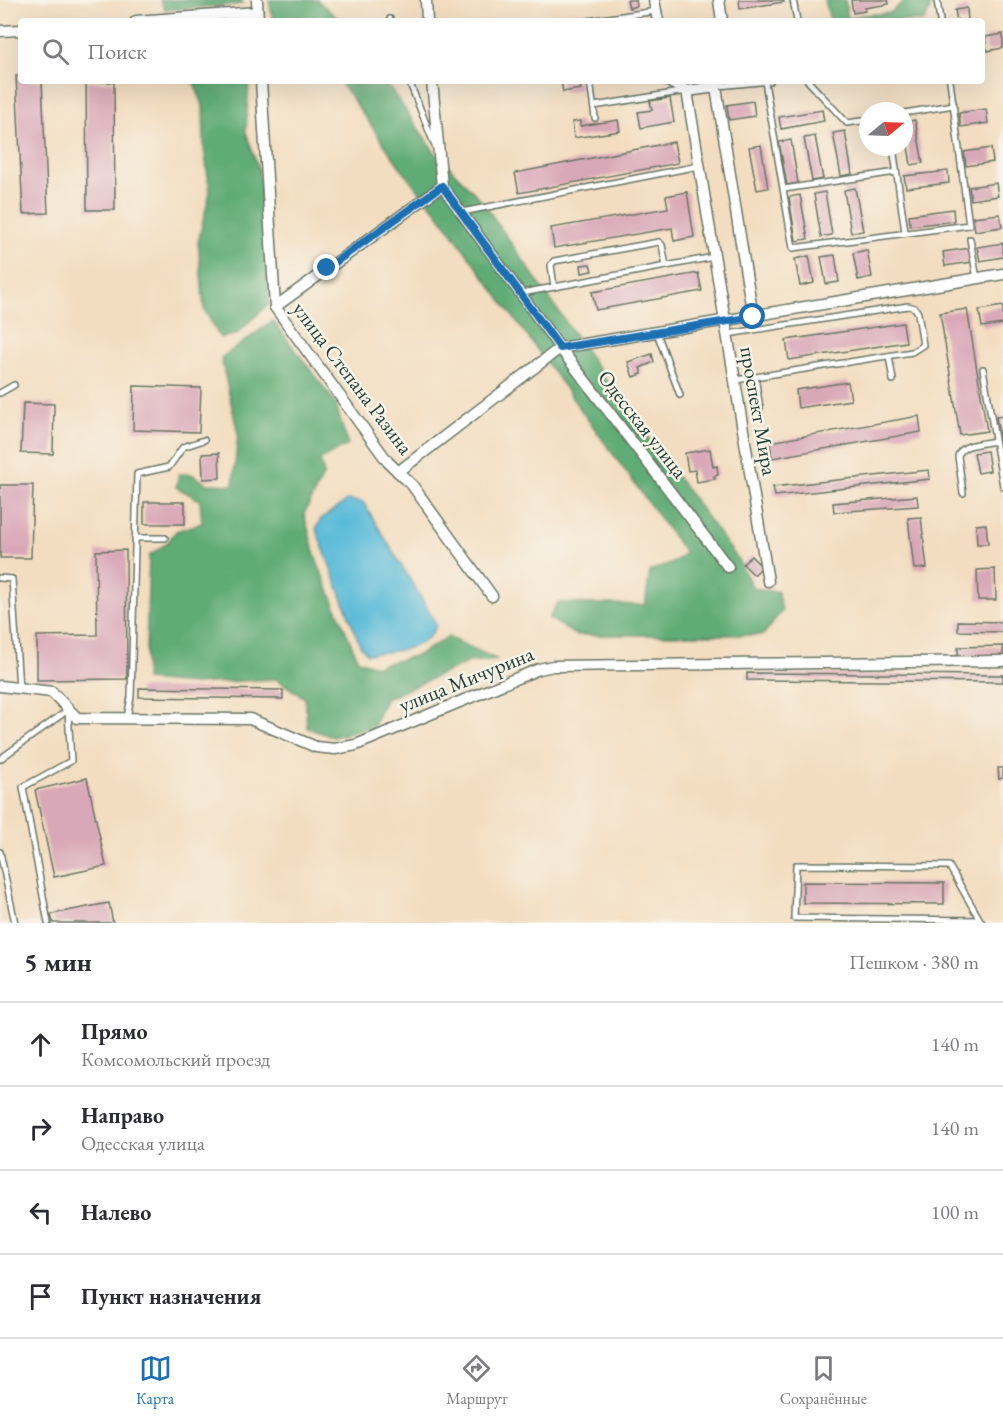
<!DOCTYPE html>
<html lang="ru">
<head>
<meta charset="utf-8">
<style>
	body { margin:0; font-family:"EB Garamond",serif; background:#f7f7f7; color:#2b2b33 }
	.compass { position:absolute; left:859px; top:102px; width:54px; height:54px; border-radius:50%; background:#fff; box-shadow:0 6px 24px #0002; rotate:71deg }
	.stop { position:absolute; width:18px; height:18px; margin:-14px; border:4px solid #1f6fb2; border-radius:50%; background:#fff }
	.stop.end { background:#1f6fb2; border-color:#fff; box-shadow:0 2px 6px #0008 }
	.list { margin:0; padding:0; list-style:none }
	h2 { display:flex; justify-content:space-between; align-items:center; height:78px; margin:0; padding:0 24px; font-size:26px }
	h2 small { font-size:20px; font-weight:400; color:#7c7c81 }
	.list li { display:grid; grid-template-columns:39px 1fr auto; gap:18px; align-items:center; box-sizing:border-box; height:84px; padding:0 24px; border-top:2px solid #e1e1e2 }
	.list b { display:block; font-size:22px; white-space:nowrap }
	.list p { margin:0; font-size:20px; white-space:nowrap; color:#7c7c81 }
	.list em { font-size:20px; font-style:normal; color:#7c7c81 }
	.icon { flex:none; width:33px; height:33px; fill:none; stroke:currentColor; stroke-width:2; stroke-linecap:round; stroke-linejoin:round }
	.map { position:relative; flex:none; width:1003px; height:923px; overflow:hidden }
	.search { position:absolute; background:#fff; box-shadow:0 6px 24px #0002; left:18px; right:18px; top:18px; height:66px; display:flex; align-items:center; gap:15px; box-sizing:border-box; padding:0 21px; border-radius:6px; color:#7c7c81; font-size:22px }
	.sheet { height:414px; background:#fff }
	nav { display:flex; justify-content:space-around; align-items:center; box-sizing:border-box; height:84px; border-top:2px solid #e1e1e2; background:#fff; font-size:16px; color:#7c7c81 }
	nav a { display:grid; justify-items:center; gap:3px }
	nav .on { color:#1f6fb2 }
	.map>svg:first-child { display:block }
</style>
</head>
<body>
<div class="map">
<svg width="1003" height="923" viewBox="0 0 1003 923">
	<rect width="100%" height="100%" fill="#f7f3e8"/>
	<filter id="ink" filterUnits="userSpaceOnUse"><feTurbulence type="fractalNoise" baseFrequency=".0167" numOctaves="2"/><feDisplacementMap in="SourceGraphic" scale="12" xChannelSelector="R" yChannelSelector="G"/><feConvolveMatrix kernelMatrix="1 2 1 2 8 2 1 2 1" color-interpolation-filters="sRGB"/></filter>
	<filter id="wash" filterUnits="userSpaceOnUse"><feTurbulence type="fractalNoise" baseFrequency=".008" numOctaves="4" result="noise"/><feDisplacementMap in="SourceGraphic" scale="24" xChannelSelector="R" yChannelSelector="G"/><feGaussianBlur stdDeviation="1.35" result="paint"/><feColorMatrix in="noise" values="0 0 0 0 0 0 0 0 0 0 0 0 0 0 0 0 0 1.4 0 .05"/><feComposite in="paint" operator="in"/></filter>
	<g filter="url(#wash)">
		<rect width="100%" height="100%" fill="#f3ddc0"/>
		<g fill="#60ac76" stroke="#407455" stroke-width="1.5">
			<polygon points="160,0 242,0 242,4 165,10"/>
			<polygon points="269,0 317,0 341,21 273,21"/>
			<polygon points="825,0 845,0 848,19 861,15 890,13 906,0 933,0 925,21 830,21"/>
			<polygon points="193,81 249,81 246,132 259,171 269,304 235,335 220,338 204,309 198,242 210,192 204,148 203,105"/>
			<path d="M339,81H385L434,151L482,201L610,386L737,558L753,588L778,592L782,611L763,635H575L549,618L557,603L645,605L650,571L672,563L685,553L434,208C397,169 372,123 339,81Z"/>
			<polygon points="273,321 335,402 348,445 320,460 324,474 304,514 317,562 358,660 376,666 418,655 448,637 498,660 469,662 385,699 373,727 333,737 307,728 305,698 276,679 194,684 145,680 149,556 167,543 176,531 202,523 200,500 176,487 179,474 191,474 208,484 233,485 238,434 221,358"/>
		</g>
		<path fill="#59bad8" stroke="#3c7c86" stroke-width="1.5" d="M348,500L363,502L429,611L436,625C428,651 390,652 367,654L360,645L316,529L321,519Z"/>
		<g id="blocks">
			<g fill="#d9a8b8">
				<polygon points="627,0 636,0 637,6 629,8"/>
				<polygon points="739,0 783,0 784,2 740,9"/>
				<polygon points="851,0 888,0 889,4 865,8 865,11 853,13"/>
				<polygon points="967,8 968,21 957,21 955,10"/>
				<polygon points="1003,34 1003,48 987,51 985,37"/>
				<polygon points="16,76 21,76 21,81 42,81 48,213 23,214"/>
				<polygon points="561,81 579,81 581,89 563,92"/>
				<polygon points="86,82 114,82 115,210 87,210"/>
				<polygon points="670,98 674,122 641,128 638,112 652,110 650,101"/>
				<polygon points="753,101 755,116 729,120 727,105"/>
				<polygon points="986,109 988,123 961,127 959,113"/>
				<polygon points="822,110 824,121 781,129 779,117"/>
				<polygon points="618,120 620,131 574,138 572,122 580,121 580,126"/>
				<polygon points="915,120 923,163 911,165 904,122"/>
				<polygon points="845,131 852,174 841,176 833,133"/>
				<polygon points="815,136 823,179 812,181 804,138"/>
				<polygon points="791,140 798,183 787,185 779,142"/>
				<polygon points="674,142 678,163 519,193 515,173"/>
				<polygon points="761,145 768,188 757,190 749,147"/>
				<polygon points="991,148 993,162 966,166 964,152"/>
				<polygon points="948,171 949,183 906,188 904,176"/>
				<polygon points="996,183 998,196 971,200 969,187"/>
				<polygon points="855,188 863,231 851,233 844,190"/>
				<polygon points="687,192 694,237 674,241 672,228 554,248 551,228 668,208 666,196"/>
				<polygon points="825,192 832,235 821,237 814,194"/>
				<polygon points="800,195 808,239 796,241 789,197"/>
				<polygon points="953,209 954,221 910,226 909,215"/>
				<polygon points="1000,214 1002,227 975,231 973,217"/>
				<polygon points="1003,243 1003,257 980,261 977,247"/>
				<polygon points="970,248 972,262 945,266 943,252"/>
				<polygon points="867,250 872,277 858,280 853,253"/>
				<polygon points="835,255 839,282 826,284 821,257"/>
				<polygon points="809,256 814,283 800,286 795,259"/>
				<polygon points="590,264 592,271 582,273 581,265"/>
				<polygon points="698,273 702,291 596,310 592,292"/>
				<polygon points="1003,306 1003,324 982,327 979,310"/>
				<polygon points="967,309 987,431 960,435 940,313"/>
				<polygon points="903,323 906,342 789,360 786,340"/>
				<polygon points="652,354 654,362 640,368 642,374 633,377 628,362"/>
				<polygon points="848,382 851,400 798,408 796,390"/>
				<polygon points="134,386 201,388 199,432 133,430"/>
				<polygon points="23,403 54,404 53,454 21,453"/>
				<polygon points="919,416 921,432 772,458 770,442"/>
				<polygon points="1003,416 1003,452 1002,452 996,417"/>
				<polygon points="710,449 713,467 717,466 718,475 714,476 715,479 697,482 695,470 688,471 685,453"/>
				<polygon points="987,451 990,471 978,473 974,453"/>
				<polygon points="219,453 220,478 203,479 202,454"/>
				<polygon points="929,470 930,479 775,496 773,487"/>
				<polygon points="0,485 33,485 31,558 0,558"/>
				<polygon points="917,496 918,506 834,512 833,503"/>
				<rect x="144" y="502" width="41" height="22"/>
				<polygon points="921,517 927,568 914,569 908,518"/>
				<polygon points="986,524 988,544 977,544 976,525"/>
				<polygon points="126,550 127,679 37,680 37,636 97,635 96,551"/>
				<polygon points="751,556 762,567 754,575 743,564"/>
				<polygon points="995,569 996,600 978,600 977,570"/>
				<polygon points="958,621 1003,622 1003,632 958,631"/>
				<polygon points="1003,646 1003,656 958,657 958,647"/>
				<polygon points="747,673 1003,675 1003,682 747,680"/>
				<polygon points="139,688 283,690 283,699 139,697"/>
				<polygon points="998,768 1003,768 1003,778 999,779"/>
				<polygon points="87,778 106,866 54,877 35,790"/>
				<polygon points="803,882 944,883 944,904 803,903"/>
				<polygon points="109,903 113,923 53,923 51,914"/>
			</g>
		</g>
	</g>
	<g filter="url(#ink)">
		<use href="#blocks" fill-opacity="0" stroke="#697565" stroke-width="1.5"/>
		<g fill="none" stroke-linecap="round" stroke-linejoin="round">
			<g stroke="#697565" stroke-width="8">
				<g id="lane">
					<polyline points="793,0 797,21"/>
					<polyline points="937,0 940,21"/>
					<polyline points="390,19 390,21"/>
					<polyline points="588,21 656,11"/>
					<polyline points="409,81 435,146"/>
					<polyline points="590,81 595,118"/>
					<polyline points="808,81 847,123 868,120"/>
					<polyline points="765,82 793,248 969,225 950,81"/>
					<polyline points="718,86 770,81"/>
					<polyline points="594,106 686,91"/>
					<polyline points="904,113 954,105"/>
					<polyline points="893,147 905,232"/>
					<polyline points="784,189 896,172"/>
					<polyline points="462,212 699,166"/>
					<polyline points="970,239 977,279"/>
					<polyline points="554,287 551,265 554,261 659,242 662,245 666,266"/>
					<polyline points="522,293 714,257"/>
					<polyline points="657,333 680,395"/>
					<polyline points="728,334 908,306 915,308 918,313 923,345 912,352 736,380"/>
					<polyline points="889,356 893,380"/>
					<polyline points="983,369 1003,486"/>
					<polyline points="755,377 760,408"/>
					<polyline points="0,393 14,385"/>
					<path d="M963,493L958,456C962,443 983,444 995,441"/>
					<polyline points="135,538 165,538"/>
					<polyline points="0,578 12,579 19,688"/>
					<polyline points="127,718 131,697 137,474 169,467 183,447 204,440"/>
					<polyline points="0,759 68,710"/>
					<polyline points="0,852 15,923"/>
					<polyline points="980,920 949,866 796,865 794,918 980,920 982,923"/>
					<polyline points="48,923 23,787 71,761 68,711"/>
				</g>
			</g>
			<g stroke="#697565" stroke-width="13">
				<g id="street">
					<polyline points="257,0 258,21"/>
					<polyline points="426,0 427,21"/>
					<polyline points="654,0 658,21"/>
					<polyline points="719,0 722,21"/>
					<polyline points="136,21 257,12"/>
					<polyline points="0,31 21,30"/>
					<polyline points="261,81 275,307 388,462 412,485 492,596"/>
					<polyline points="432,81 442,186 560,348 728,567"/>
					<polyline points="668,81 687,91 768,581"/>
					<polyline points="720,81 716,87 753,317"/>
					<polyline points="687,91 716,87"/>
					<polyline points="275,307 442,186"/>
					<polyline points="398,472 560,348 1003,274"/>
					<polyline points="0,686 52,692 77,718 250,719 316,747 335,749 356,745 539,669 553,666 1003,661"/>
				</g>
			</g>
			<use href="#lane" stroke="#fff" stroke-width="5"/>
			<use href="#street" stroke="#fff" stroke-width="10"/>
		</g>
	</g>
	<g fill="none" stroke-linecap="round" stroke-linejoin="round" filter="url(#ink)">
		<polyline stroke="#1f6fb2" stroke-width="8" points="327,268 442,186 560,348 753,317"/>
	</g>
	<g text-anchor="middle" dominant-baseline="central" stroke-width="5" stroke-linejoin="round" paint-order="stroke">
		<g font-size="21" fill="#1f3d34" stroke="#f7f3e8">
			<text transform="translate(353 378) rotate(53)">улица Степана Разина</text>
			<text transform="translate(759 411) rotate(80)">проспект Мира</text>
			<text transform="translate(643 424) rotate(52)">Одесская улица</text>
			<text transform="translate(466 679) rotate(-22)">улица Мичурина</text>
		</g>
	</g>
</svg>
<svg class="compass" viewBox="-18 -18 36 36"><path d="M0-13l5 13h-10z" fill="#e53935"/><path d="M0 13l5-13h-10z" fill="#7c7c81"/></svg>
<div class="stop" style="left:753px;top:317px"></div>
<div class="stop end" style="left:327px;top:268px"></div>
<div class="search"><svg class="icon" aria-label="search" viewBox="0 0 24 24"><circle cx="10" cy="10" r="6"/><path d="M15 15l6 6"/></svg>Поиск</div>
</div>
<section class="sheet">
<h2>5 мин<small>Пешком · 380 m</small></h2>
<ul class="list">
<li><svg class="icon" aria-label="ahead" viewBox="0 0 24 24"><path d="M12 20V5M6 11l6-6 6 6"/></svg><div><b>Прямо</b><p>Комсомольский проезд</p></div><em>140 m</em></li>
<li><svg class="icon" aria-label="right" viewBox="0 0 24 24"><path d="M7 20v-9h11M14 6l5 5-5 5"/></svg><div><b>Направо</b><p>Одесская улица</p></div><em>140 m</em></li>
<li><svg class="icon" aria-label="left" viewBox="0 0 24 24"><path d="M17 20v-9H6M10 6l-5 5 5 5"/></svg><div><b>Налево</b></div><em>100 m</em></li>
<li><svg class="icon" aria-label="arrive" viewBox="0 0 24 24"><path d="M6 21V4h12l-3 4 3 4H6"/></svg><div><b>Пункт назначения</b></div></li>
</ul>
</section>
<nav>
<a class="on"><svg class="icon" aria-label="map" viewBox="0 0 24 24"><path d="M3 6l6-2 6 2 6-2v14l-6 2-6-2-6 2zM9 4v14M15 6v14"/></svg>Карта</a>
<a><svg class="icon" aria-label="directions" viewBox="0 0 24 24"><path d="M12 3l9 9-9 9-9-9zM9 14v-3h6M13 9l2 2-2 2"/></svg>Маршрут</a>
<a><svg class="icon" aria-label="saved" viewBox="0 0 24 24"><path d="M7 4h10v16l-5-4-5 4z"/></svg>Сохранённые</a>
</nav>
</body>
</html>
